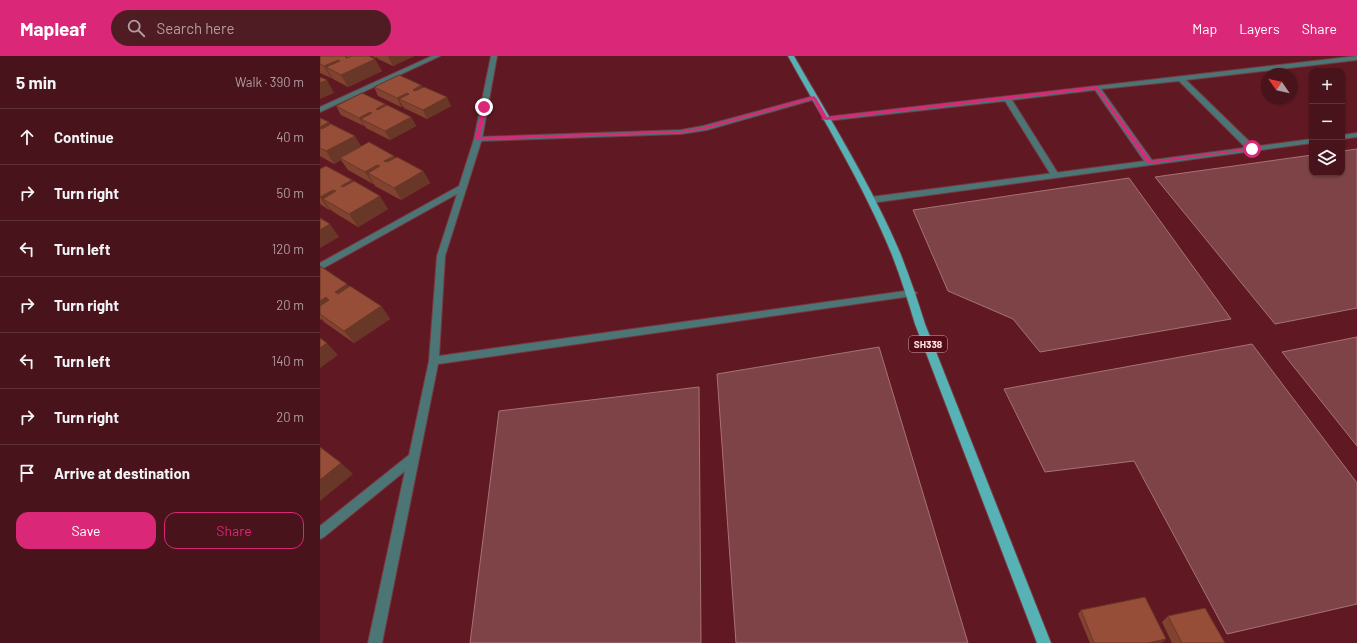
<!DOCTYPE html>
<html lang="en">
<head>
<meta charset="utf-8">
<style>
	body { margin:0; font-family:Barlow,sans-serif; background:#4f1c23; color:#f1f3f6 }
	.controls { position:absolute; right:12px; top:12px; display:grid; overflow:hidden; border-radius:8px; box-shadow:0 1px 3px #0004 }
	.controls button { width:36px; height:36px; display:grid; place-items:center; padding:0; border:0; border-bottom:1px solid #603239; background:#48131a; color:#f1f3f6; font:20px sans-serif }
	.compass { position:absolute; left:941px; top:12px; width:36px; height:36px; border-radius:50%; background:#48131a; box-shadow:0 1px 3px #0004; rotate:304deg }
	.stop { position:absolute; width:12px; height:12px; margin:-9px; border:3px solid #db2777; border-radius:50%; background:#fff }
	.stop.end { background:#db2777; border-color:#fff; box-shadow:0 1px 4px #0008 }
	.list { margin:0; padding:0; list-style:none }
	h2 { display:flex; justify-content:space-between; align-items:center; height:52px; margin:0; padding:0 16px; font-size:17px }
	h2 small { font-size:13px; font-weight:400; color:#b19ea2 }
	.list li { display:grid; grid-template-columns:26px 1fr auto; gap:12px; align-items:center; box-sizing:border-box; height:56px; padding:0 16px; border-top:1px solid #603239 }
	.list b { display:block; font-size:15px; white-space:nowrap }
	.list em { font-size:13px; font-style:normal; color:#b19ea2 }
	.actions { display:flex; gap:8px; padding:12px 16px }
	.actions a { flex:1; padding:9px 0; border:1px solid #db2777; border-radius:12px; text-align:center; font-size:14px; color:#db2777 }
	.actions .main { background:#db2777; color:#fff }
	.icon { flex:none; width:22px; height:22px; fill:none; stroke:currentColor; stroke-width:2; stroke-linecap:round; stroke-linejoin:round }
	.map { position:relative; flex:none; width:1037px; height:587px; overflow:hidden }
	header { display:flex; align-items:center; gap:24px; box-sizing:border-box; height:56px; padding:0 20px; background:#db2777; color:#fff }
	header strong { font-size:19px }
	nav { display:flex; gap:22px; margin-inline-start:auto; font-size:14px }
	.search { width:280px; height:36px; background:#4f1c23; display:flex; align-items:center; gap:10px; box-sizing:border-box; padding:0 14px; border-radius:22px; color:#b19ea2; font-size:15px }
	main { display:flex }
	aside { flex:1; background:#48131a }
	.map>svg:first-child { display:block }
</style>
</head>
<body>
<header>
<strong>Mapleaf</strong>
<div class="search"><svg class="icon" aria-label="search" viewBox="0 0 24 24"><circle cx="10" cy="10" r="6"/><path d="M15 15l6 6"/></svg>Search here</div>
<nav><a>Map</a><a>Layers</a><a>Share</a></nav>
</header>
<main>
<aside>
<h2>5 min<small>Walk · 390 m</small></h2>
<ul class="list">
<li><svg class="icon" aria-label="ahead" viewBox="0 0 24 24"><path d="M12 20V5M6 11l6-6 6 6"/></svg><div><b>Continue</b></div><em>40 m</em></li>
<li><svg class="icon" aria-label="right" viewBox="0 0 24 24"><path d="M7 20v-9h11M14 6l5 5-5 5"/></svg><div><b>Turn right</b></div><em>50 m</em></li>
<li><svg class="icon" aria-label="left" viewBox="0 0 24 24"><path d="M17 20v-9H6M10 6l-5 5 5 5"/></svg><div><b>Turn left</b></div><em>120 m</em></li>
<li><svg class="icon" aria-label="right" viewBox="0 0 24 24"><path d="M7 20v-9h11M14 6l5 5-5 5"/></svg><div><b>Turn right</b></div><em>20 m</em></li>
<li><svg class="icon" aria-label="left" viewBox="0 0 24 24"><path d="M17 20v-9H6M10 6l-5 5 5 5"/></svg><div><b>Turn left</b></div><em>140 m</em></li>
<li><svg class="icon" aria-label="right" viewBox="0 0 24 24"><path d="M7 20v-9h11M14 6l5 5-5 5"/></svg><div><b>Turn right</b></div><em>20 m</em></li>
<li><svg class="icon" aria-label="arrive" viewBox="0 0 24 24"><path d="M6 21V4h12l-3 4 3 4H6"/></svg><div><b>Arrive at destination</b></div></li>
</ul>
<div class="actions"><a class="main">Save</a><a>Share</a></div>
</aside>
<div class="map">
<svg width="1037" height="587" viewBox="0 0 1037 587">
	<rect width="100%" height="100%" fill="#601922"/>
	<g fill="#7e4346" stroke="#a57375">
		<polygon points="1037,93 1037,252 955,268 835,121 992,99 992,117 1022,117 1022,95"/>
		<polygon points="809,122 911,263 720,296 693,263 628,235 593,154"/>
		<polygon points="1037,281 1037,390 962,296"/>
		<polygon points="932,288 1037,427 1037,548 907,578 814,405 725,416 684,333"/>
		<polygon points="559,291 648,587 416,587 397,318"/>
		<polygon points="379,331 381,587 150,587 179,355"/>
	</g>
	<g fill="none" stroke-linecap="round" stroke-linejoin="round">
		<g stroke="#793941" stroke-width="2">
			<g id="service">
				<polygon points="494,40 497,42 496,43 387,74 361,78 158,85 154,83 158,81 361,74 383,70"/>
				<polygon points="1037,77 1037,81 1022,83 1022,79"/>
				<polygon points="992,83 992,87 551,147 547,144 551,141"/>
			</g>
		</g>
		<g stroke="#793941" stroke-width="2">
			<g id="minor">
				<polygon points="112,0 120,0 0,56 0,51"/>
				<polygon points="171,0 177,0 162,83 125,200 119,300 592,234 597,237 592,240 118,308 62,587 48,587 85,415 4,481 0,483 0,470 89,399 109,305 117,200 137,138 0,214 0,207 139,130 154,83"/>
				<polygon points="1037,0 1037,4 866,24 935,91 936,93 932,95 929,95 859,25 781,33 834,107 830,109 827,109 775,34 692,44 739,119 735,121 731,119 685,45 506,65 502,63 506,61"/>
			</g>
		</g>
		<g stroke="#793941" stroke-width="2">
			<path id="primary" d="M468,0H474C511,65 552,130 581,199C590,222 598,245 605,268L731,587H717L595,268C588,245 581,222 572,199C544,130 504,65 468,0Z"/>
		</g>
		<use href="#service" fill="#4c7576" fill-rule="evenodd"/>
		<use href="#minor" fill="#4c7576" fill-rule="evenodd"/>
		<use href="#primary" fill="#56b2b4" fill-rule="evenodd"/>
	</g>
	<g fill="#814330">
		<polygon points="0,0 49,0 62,15 28,31 13,23 12,22 11,22 0,17"/>
		<polygon points="52,0 94,0 73,10 58,3 57,1 56,2"/>
		<polygon points="101,29 102,31 131,50 107,63 84,52 83,50 81,51 58,40 54,31"/>
		<polygon points="65,48 66,50 91,61 96,70 70,84 46,72 45,70 44,70 21,59 16,50"/>
		<polygon points="0,62 11,68 41,90 74,100 75,102 103,115 110,127 81,144 55,130 54,128 53,128 28,114 21,104 14,108 0,100"/>
		<polygon points="0,113 32,124 33,126 68,153 38,171 12,155 10,153 9,154 0,148"/>
		<polygon points="0,210 29,231 61,250 70,263 34,287 4,266 2,263 1,264 0,263"/>
		<polygon points="761,554 843,586 838,587 770,587 758,558"/>
		<polygon points="848,560 905,587 852,587 842,566"/>
	</g>
	<g fill="#693727">
		<polygon points="68,0 94,0 73,10"/>
		<polygon points="55,3 62,15 28,31 21,19"/>
		<polygon points="18,4 25,16 6,11 12,22 11,22 4,10"/>
		<polygon points="7,24 14,37 0,43 0,27"/>
		<polygon points="101,29 105,38 97,42 93,34"/>
		<polygon points="87,37 91,45 79,43 83,50 81,51 77,42"/>
		<polygon points="127,41 131,50 107,63 103,54"/>
		<polygon points="65,48 70,57 61,61 56,53"/>
		<polygon points="50,56 55,65 41,63 45,70 44,70 39,62"/>
		<polygon points="91,61 96,70 70,84 65,75"/>
		<polygon points="9,66 17,79 0,73 0,71"/>
		<polygon points="35,80 43,93 20,102 21,104 14,108 6,95"/>
		<polygon points="74,100 81,112 64,105"/>
		<polygon points="57,109 65,122 48,117 54,128 53,128 45,116"/>
		<polygon points="103,115 110,127 81,144 74,132"/>
		<polygon points="32,124 40,136 29,142 21,130"/>
		<polygon points="13,134 22,147 3,143 10,153 9,154 0,141"/>
		<polygon points="60,140 68,153 38,171 29,158"/>
		<polygon points="10,168 19,181 0,192 0,174"/>
		<polygon points="27,228 37,240 24,249 15,236"/>
		<polygon points="6,241 16,254 0,258 0,245"/>
		<polygon points="61,250 70,263 34,287 24,275"/>
		<polygon points="7,287 18,299 0,312 0,292"/>
		<polygon points="21,407 33,418 0,445 0,424"/>
		<polygon points="846,583 843,586 838,587 828,587"/>
	</g>
	<g fill="#964e38" stroke="#693727">
		<polygon points="0,0 27,0 25,1 27,2 32,0 49,0 55,3 21,19 6,11 20,5 18,4 4,10 0,8"/>
		<polygon points="79,19 101,29 93,34 95,35 104,31 127,41 103,54 79,43 89,38 87,37 77,42 54,31"/>
		<polygon points="0,21 7,24 0,27"/>
		<polygon points="42,37 65,48 56,53 58,54 67,49 91,61 65,75 41,63 52,57 50,56 39,62 16,50"/>
		<polygon points="0,62 9,66 0,71"/>
		<polygon points="11,68 35,80 6,95 0,92 0,72 2,73"/>
		<polygon points="49,86 74,100 64,105 67,106 77,101 103,115 74,132 48,117 60,110 57,109 45,116 20,102"/>
		<polygon points="6,110 32,124 21,130 23,131 34,125 60,140 29,158 3,143 16,135 13,134 0,141 0,113"/>
		<polygon points="0,162 10,168 0,174"/>
		<polygon points="0,210 27,228 15,236 18,238 30,230 61,250 24,275 0,258 0,250 9,244 6,241 0,245"/>
		<polygon points="0,282 7,287 0,292"/>
		<polygon points="0,391 21,407 0,424"/>
		<polygon points="825,541 846,583 828,587 774,587 761,554"/>
		<polygon points="885,552 905,587 862,587 848,560"/>
	</g>
	<polygon fill="#db2777" points="777,30 831,105 932,92 934,93 828,108 776,33 506,64 503,63 493,43 385,73 361,77 158,84 155,83 162,51 164,50 167,51 160,81 361,75 383,71 494,40 496,42 507,61"/>
	<g text-anchor="middle" dominant-baseline="central" stroke-width="3" stroke-linejoin="round" paint-order="stroke">
		<rect fill="#540c18" stroke="#cca2a6" stroke-width="1" x="589" y="280" width="38" height="16" rx="3"/>
		<g font-size="10" font-weight="bold" fill="#ffe3e3">
			<text x="608" y="288">SH338</text>
		</g>
	</g>
</svg>
<div class="controls">
<button>+</button>
<button>−</button>
<button><svg class="icon" aria-label="layers" viewBox="0 0 24 24"><path d="M12 4l9 5-9 5-9-5zM3 14l9 5 9-5"/></svg></button>
</div>
<svg class="compass" viewBox="-18 -18 36 36"><path d="M0-13l5 13h-10z" fill="#e53935"/><path d="M0 13l5-13h-10z" fill="#b19ea2"/></svg>
<div class="stop" style="left:932px;top:93px"></div>
<div class="stop end" style="left:164px;top:51px"></div>
</div>
</main>
</body>
</html>
